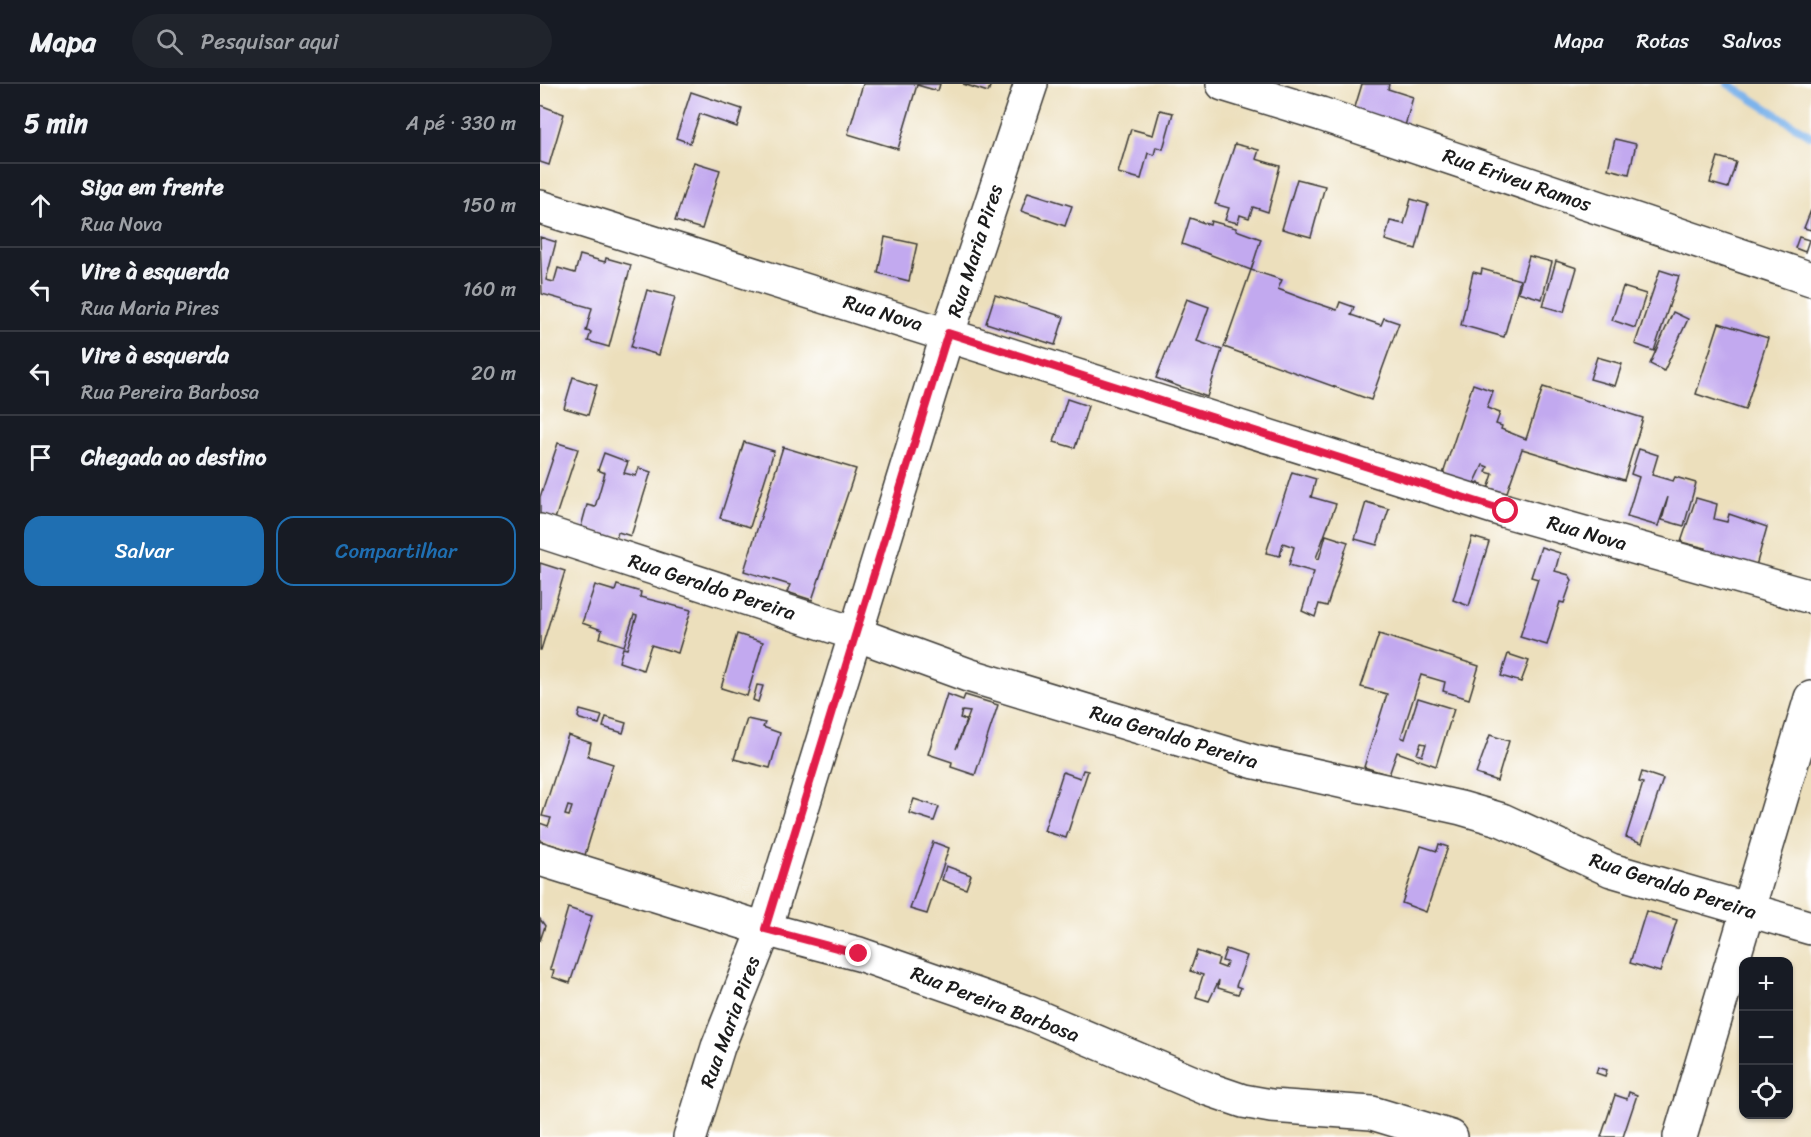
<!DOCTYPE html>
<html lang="pt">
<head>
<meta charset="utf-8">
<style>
	body { margin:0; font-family:Sriracha,sans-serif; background:#20242c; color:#f1f3f6 }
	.controls { position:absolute; right:18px; bottom:18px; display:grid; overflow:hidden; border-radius:12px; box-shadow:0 2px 4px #0004 }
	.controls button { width:54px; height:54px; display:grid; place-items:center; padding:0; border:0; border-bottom:2px solid #363941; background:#171b24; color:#f1f3f6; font:30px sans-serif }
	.stop { position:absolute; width:18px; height:18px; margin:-14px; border:4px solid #e11d48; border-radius:50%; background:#fff }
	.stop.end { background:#e11d48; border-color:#fff; box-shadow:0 2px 6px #0008 }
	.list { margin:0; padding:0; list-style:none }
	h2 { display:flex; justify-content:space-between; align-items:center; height:78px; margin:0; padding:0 24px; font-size:26px }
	h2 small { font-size:20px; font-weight:400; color:#9ea1a6 }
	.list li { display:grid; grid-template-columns:39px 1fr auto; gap:18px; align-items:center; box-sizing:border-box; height:84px; padding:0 24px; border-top:2px solid #363941 }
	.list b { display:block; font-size:22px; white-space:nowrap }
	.list p { margin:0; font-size:20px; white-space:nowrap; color:#9ea1a6 }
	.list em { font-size:20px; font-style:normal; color:#9ea1a6 }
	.actions { display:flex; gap:12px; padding:18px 24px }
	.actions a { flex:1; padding:14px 0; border:2px solid #1f6fb2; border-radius:18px; text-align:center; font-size:21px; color:#1f6fb2 }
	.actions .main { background:#1f6fb2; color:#fff }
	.icon { flex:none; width:33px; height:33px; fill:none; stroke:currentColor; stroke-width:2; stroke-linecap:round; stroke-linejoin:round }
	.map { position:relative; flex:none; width:1271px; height:1053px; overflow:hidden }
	header { display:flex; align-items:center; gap:36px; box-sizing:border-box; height:84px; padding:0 30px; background:#171b24; border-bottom:2px solid #363941 }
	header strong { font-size:28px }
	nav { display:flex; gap:33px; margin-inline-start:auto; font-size:21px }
	.search { width:420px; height:54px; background:#20242c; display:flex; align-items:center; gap:15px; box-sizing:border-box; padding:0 21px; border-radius:33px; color:#9ea1a6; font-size:22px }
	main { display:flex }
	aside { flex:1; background:#171b24 }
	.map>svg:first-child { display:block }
</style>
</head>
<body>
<header>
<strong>Mapa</strong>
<div class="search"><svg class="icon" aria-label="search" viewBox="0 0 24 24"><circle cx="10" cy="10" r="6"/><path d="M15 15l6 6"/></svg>Pesquisar aqui</div>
<nav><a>Mapa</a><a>Rotas</a><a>Salvos</a></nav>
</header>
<main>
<aside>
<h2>5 min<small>A pé · 330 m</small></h2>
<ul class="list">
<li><svg class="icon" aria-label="ahead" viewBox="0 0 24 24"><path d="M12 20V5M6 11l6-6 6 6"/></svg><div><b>Siga em frente</b><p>Rua Nova</p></div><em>150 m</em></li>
<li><svg class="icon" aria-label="left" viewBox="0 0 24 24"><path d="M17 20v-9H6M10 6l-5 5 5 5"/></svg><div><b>Vire à esquerda</b><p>Rua Maria Pires</p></div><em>160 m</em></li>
<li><svg class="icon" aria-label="left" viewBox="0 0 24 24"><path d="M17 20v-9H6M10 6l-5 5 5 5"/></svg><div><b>Vire à esquerda</b><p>Rua Pereira Barbosa</p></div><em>20 m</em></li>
<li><svg class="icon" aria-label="arrive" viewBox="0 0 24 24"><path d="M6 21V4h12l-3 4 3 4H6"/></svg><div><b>Chegada ao destino</b></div></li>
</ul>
<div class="actions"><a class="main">Salvar</a><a>Compartilhar</a></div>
</aside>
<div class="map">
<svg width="1271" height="1053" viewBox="0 0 1271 1053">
	<rect width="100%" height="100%" fill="#fff"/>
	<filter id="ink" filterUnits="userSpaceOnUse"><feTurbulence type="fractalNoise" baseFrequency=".0167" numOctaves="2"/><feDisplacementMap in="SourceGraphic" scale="12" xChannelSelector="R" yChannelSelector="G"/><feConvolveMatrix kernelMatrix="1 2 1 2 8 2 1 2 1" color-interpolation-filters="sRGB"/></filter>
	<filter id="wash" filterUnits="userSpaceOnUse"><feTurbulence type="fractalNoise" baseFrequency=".008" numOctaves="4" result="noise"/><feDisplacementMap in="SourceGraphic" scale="24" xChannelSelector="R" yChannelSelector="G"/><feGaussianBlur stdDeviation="1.35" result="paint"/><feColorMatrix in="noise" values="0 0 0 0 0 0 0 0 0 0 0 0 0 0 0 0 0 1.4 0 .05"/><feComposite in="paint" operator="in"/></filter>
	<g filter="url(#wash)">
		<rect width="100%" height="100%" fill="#ecdfbc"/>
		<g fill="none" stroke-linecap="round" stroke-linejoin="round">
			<polyline stroke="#7bb3eb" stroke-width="8" points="1188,0 1271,52"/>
		</g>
		<g id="blocks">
			<g fill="#c2a9ef" fill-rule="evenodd">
				<polygon points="323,0 400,0 398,7 377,1 358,65 308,50"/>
				<polygon points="423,0 451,0 448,8"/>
				<polygon points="822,0 849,0 848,5 873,13 865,42 812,33"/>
				<polygon points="151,8 202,25 197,43 160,30 150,59 136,54"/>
				<polygon points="0,21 24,30 9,81 0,78"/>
				<polygon points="620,26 633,29 623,65 616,63 614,71 608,69 601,95 578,89 591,45 613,51"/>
				<polygon points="1075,55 1096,60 1089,90 1068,85"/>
				<polygon points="695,60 719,66 716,75 740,82 728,128 713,123 709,134 700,131 698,139 685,136 689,124 675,120"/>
				<polygon points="1178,73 1196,78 1188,104 1170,99"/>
				<polygon points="154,78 180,86 162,145 135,137"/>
				<polygon points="757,95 785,102 771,153 742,145"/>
				<polygon points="488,108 532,122 525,142 481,127"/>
				<polygon points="871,115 888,120 876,165 845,156 850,137 864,140"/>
				<polygon points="1271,126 1271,146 1264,144"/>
				<polygon points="650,134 670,141 671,137 696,144 696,146 721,155 711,186 642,160"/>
				<polygon points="0,153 16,158 6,196 14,198 18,184 35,189 40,171 65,178 66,174 91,181 69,263 48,257 51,248 46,247 52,224 2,210"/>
				<polygon points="345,153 377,160 369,197 338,189"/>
				<polygon points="1259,153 1269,156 1265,168 1255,164"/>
				<polygon points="989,172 1012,178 1002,215 978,208"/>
				<polygon points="1016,177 1037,184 1024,228 1003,222"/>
				<polygon points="942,185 980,196 964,253 921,241 933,188 941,190"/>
				<polygon points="711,186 742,196 738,205 767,216 797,226 800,218 814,223 811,231 841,241 844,234 859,239 831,316 684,263"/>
				<polygon points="1120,186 1139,192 1114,267 1095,260"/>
				<polygon points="1083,203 1106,210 1095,244 1072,236"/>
				<polygon points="107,206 135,213 119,271 91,263"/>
				<polygon points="455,211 524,233 515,261 446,239"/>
				<polygon points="647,215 669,223 657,257 682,266 667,313 616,294"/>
				<polygon points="1133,228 1148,235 1124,287 1110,280"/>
				<polygon points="1179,239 1228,254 1205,326 1156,310"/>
				<polygon points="1057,273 1082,280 1075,302 1050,295"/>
				<polygon points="33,293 57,301 48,331 24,324"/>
				<polygon points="933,300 953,307 947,324 960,329 956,340 962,342 961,345 986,355 1003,303 1103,334 1084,396 982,365 966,411 948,405 953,390 946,388 948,383 943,381 935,398 942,400 939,408 901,396"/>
				<polygon points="527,315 548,322 535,364 514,358"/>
				<polygon points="204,358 234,367 210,443 180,434"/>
				<polygon points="18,359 38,365 15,435 0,430 0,413"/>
				<polygon points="243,363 316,385 272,516 247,508 250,501 204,487"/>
				<polygon points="1099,365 1118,371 1112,391 1133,397 1135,393 1156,399 1144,442 1122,436 1128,413 1118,442 1087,433 1099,393 1091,390"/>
				<polygon points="64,369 88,378 84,389 96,392 99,384 111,388 91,452 78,448 76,455 41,443 47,421 55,423 65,389 58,386"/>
				<polygon points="752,388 776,395 771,413 796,420 776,474 779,475 786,451 808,458 787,522 779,520 775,533 762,527 774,488 749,481 754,463 743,459 740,472 726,469"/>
				<polygon points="1156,414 1177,420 1174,435 1187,438 1189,430 1227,443 1214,489 1163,474 1166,464 1141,458"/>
				<polygon points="826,418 849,425 837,461 815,455"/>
				<polygon points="932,453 949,458 929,522 913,516"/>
				<polygon points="1001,463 1020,469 1015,487 1029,491 1032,496 1024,519 1020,518 1007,561 980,553 998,495 991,493"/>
				<polygon points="0,479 25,487 1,566 0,566"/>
				<polygon points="55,501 75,507 77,501 101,508 100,513 151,526 138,569 111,561 103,586 79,578 83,564 87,565 97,532 94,531 84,562 60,554 62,546 42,539"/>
				<polygon points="197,550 223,558 207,612 181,604"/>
				<path d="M839,550L939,582L929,615L903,607L905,598L881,591L861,653L865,655L878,614L914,625L896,682L857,668L849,691L824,683L847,610L821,603ZM881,659L886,660L882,672L877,670Z"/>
				<polygon points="968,570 989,577 981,598 961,592"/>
				<polygon points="217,601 223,602 218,618 213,616"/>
				<path d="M407,610L423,616L425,611L458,621L435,691L411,683L412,678L388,670ZM422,627L430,628L416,665L426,636L420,634Z"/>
				<polygon points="40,626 62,632 59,640 40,635 38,633"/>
				<polygon points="66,633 86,639 83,649 63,643"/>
				<polygon points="207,635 225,639 223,643 240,649 230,684 194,675"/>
				<path d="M28,651L51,659L48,672L73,680L45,771L0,757V739L8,742L11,734L2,732ZM28,722L32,723L29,732L25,731Z"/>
				<polygon points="950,651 969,657 957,697 936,690"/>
				<polygon points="543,686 548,687 526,754 504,747 523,688 540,694"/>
				<polygon points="1102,688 1123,695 1102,759 1086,753 1103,699 1099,698"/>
				<polygon points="374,715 399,723 394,737 369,729"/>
				<polygon points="393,758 409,764 387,830 370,825"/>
				<polygon points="899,760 908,763 886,828 862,819 881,762 897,767"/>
				<polygon points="406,782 431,791 426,805 402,796"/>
				<polygon points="28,824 52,832 30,899 12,893 14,886 10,885"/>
				<polygon points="1106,827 1137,836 1120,888 1090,879"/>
				<polygon points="0,835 5,842 0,857"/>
				<polygon points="686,865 707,872 696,902 701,904 698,910 678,904 679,896 669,917 656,913 663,891 650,887 657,867 679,875 677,881 685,884 687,878 682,877"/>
				<polygon points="1058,983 1067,986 1065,992 1056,989"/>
				<polygon points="1089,1008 1097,1011 1083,1053 1061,1053 1075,1011 1087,1015"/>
			</g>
		</g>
	</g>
	<g filter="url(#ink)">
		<use href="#blocks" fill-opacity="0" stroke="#3b3934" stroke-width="1.5"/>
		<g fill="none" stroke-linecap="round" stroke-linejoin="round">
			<g stroke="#3b3934" stroke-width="36">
				<g id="minor">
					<polyline points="683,0 781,30 1271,195"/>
					<polyline points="0,123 966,427 1271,513"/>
					<polyline points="0,447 316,550 428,591 715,678 921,724 962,736 1071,786 1271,844"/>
					<polyline points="0,775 225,845 319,870 486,928 668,1005 703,1017 731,1022 832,1029 911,1053"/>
					<polyline points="150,1053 178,963 225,845 408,249 491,0"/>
					<polyline points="1140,1053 1271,614"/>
				</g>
			</g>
			<use href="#minor" stroke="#fff" stroke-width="33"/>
		</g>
	</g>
	<g fill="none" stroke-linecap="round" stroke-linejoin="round" filter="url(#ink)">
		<polyline stroke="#e11d48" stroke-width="8" points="319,870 225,845 408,249 966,427"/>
	</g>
	<g text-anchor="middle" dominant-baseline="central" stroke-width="4.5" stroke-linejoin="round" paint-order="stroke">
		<g font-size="20" fill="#1c1c1c" stroke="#fff">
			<text transform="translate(977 96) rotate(19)">Rua Eriveu Ramos</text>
			<text transform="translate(435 167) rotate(-72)">Rua Maria Pires</text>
			<text transform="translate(343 229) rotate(17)">Rua Nova</text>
			<text transform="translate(1047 449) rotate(16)">Rua Nova</text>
			<text transform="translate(172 503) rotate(18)">Rua Geraldo Pereira</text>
			<text transform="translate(634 653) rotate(17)">Rua Geraldo Pereira</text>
			<text transform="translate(1133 802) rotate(18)">Rua Geraldo Pereira</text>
			<text transform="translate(455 920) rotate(21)">Rua Pereira Barbosa</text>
			<text transform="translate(190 938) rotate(-70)">Rua Maria Pires</text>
		</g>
	</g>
</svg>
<div class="controls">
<button>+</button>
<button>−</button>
<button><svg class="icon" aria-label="locate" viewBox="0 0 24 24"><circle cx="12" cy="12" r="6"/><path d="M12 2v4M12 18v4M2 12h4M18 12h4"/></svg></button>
</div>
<div class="stop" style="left:966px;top:427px"></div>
<div class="stop end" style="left:319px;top:870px"></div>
</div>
</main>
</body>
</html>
